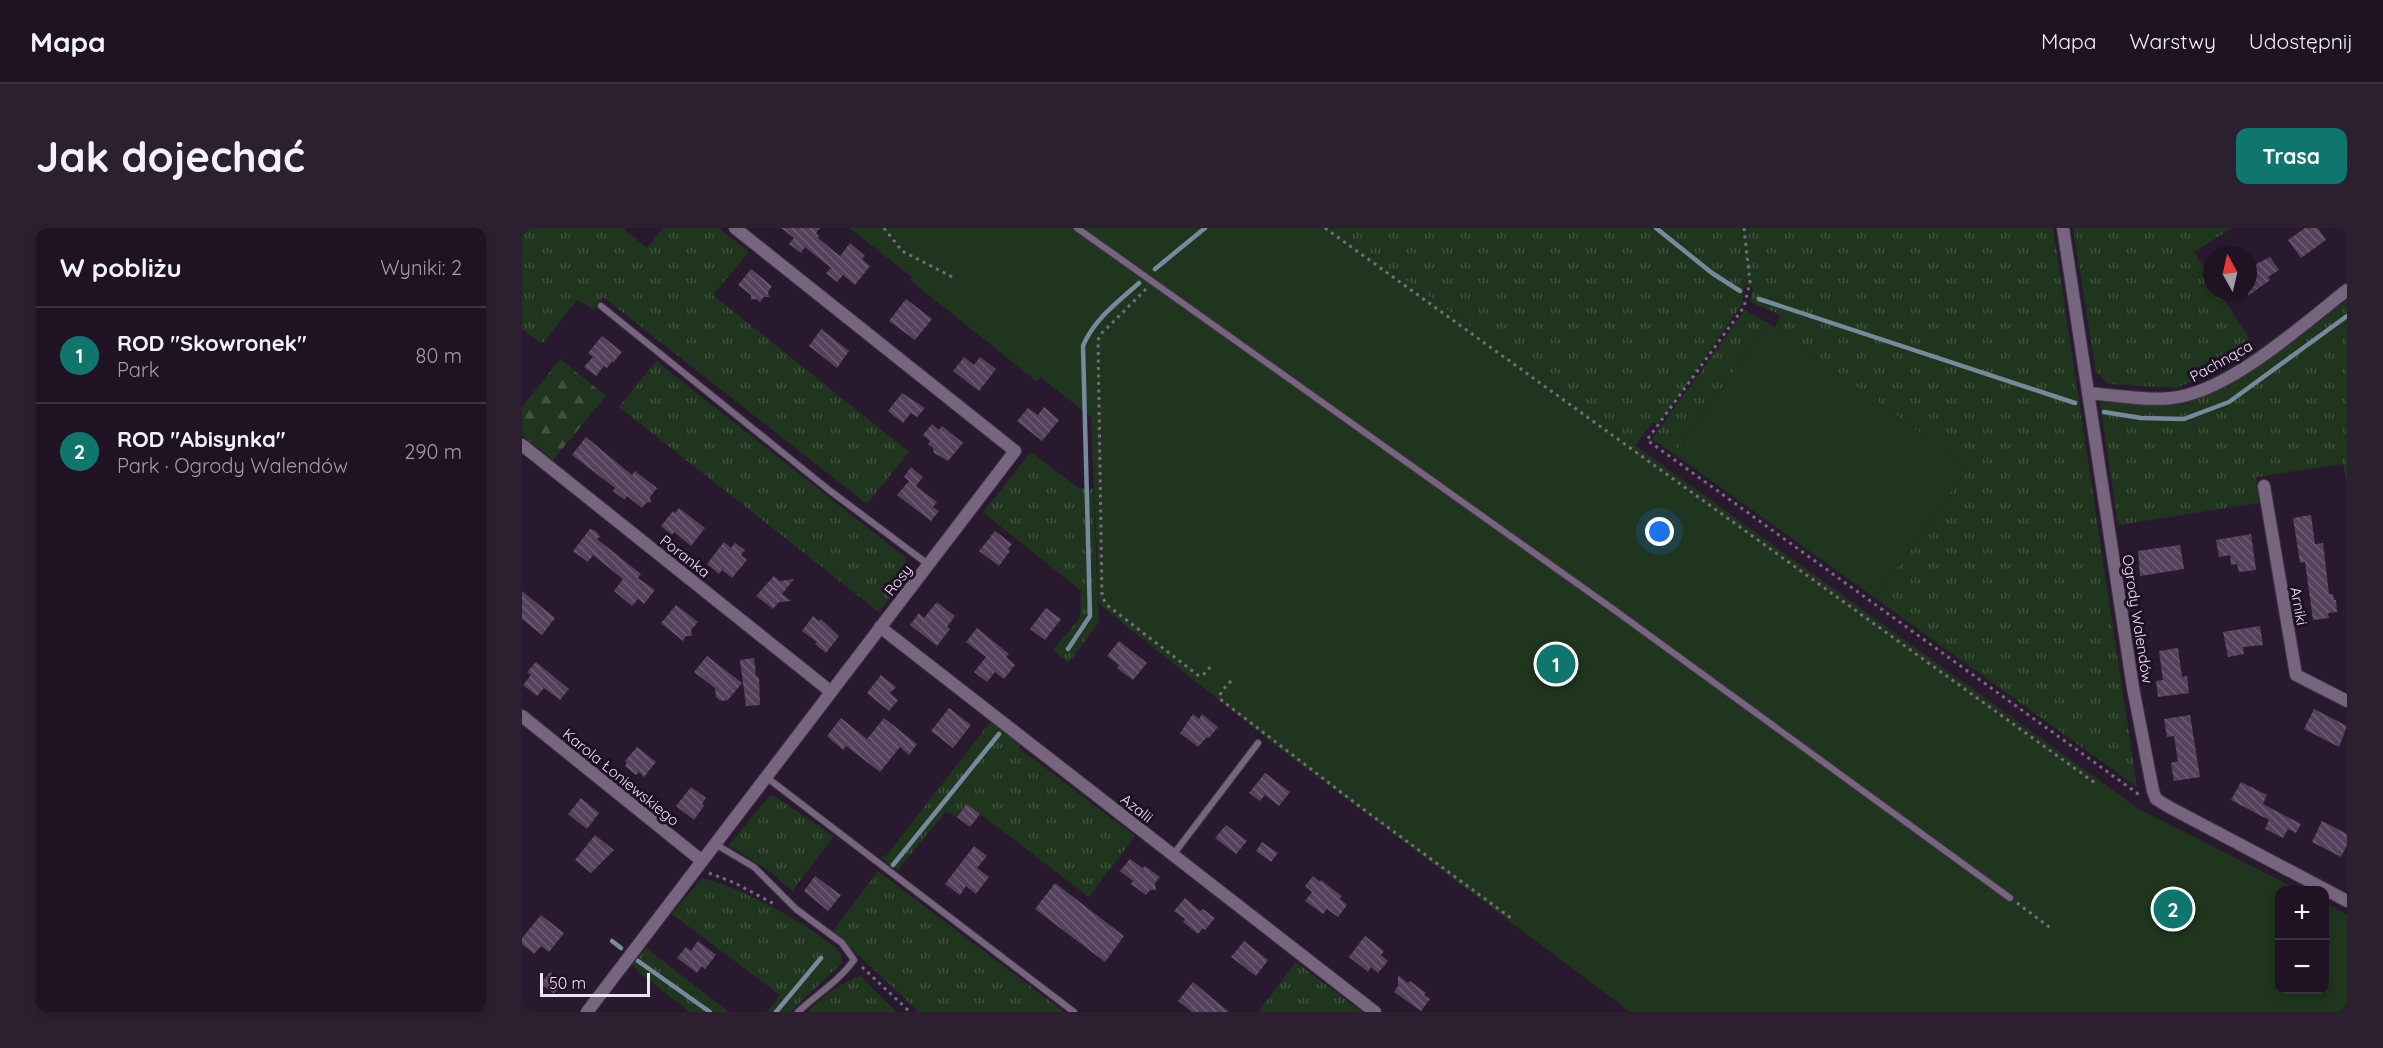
<!DOCTYPE html>
<html lang="pl">
<head>
<meta charset="utf-8">
<style>
	body { margin:0; font-family:Quicksand,sans-serif; background:#2c2030; color:#f1f3f6 }
	.controls { position:absolute; right:18px; bottom:18px; display:grid; overflow:hidden; border-radius:12px; box-shadow:0 3px 9px #0003 }
	.controls button { width:54px; height:54px; display:grid; place-items:center; padding:0; border:0; border-bottom:2px solid #3c3241; background:#1f1323; color:#f1f3f6; font:30px sans-serif }
	.compass { position:absolute; left:1681px; top:18px; width:54px; height:54px; border-radius:50%; background:#1f1323; box-shadow:0 3px 9px #0003; rotate:352deg }
	.scale { position:absolute; left:18px; bottom:15px; width:110px; box-sizing:border-box; padding-left:6px; border:3px solid #eee3f2; border-top:0; font-size:16px; line-height:21px; white-space:nowrap; color:#eee3f2; -webkit-text-stroke:4px #1f1025; paint-order:stroke }
	.you { position:absolute; left:1138px; top:304px; width:21px; height:21px; margin:-15px; border:4px solid #fff; border-radius:50%; background:#1a73e8; box-shadow:0 0 0 9px #1a73e833 }
	.badge { display:grid; place-items:center; width:39px; height:39px; border-radius:50%; background:#0f766e; color:#fff; font-size:20px; font-weight:700 }
	.pin { position:absolute; translate:-50% -50%; border:3px solid #fff; box-shadow:0 2px 6px #0006 }
	.list { margin:0; padding:0; list-style:none }
	h2 { display:flex; justify-content:space-between; align-items:center; height:78px; margin:0; padding:0 24px; font-size:26px }
	h2 small { font-size:20px; font-weight:400; color:#a19ea6 }
	.list li { display:grid; grid-template-columns:39px 1fr auto; gap:18px; align-items:center; box-sizing:border-box; height:96px; padding:0 24px; border-top:2px solid #3c3241 }
	.list b { display:block; font-size:22px; white-space:nowrap }
	.list p { margin:0; font-size:20px; white-space:nowrap; color:#a19ea6 }
	.list em { font-size:20px; font-style:normal; color:#a19ea6 }
	.map { position:relative; flex:none; width:1825px; height:784px; overflow:hidden; border-radius:12px }
	header { display:flex; align-items:center; gap:36px; box-sizing:border-box; height:84px; padding:0 30px; background:#1f1323; border-bottom:2px solid #3c3241 }
	header strong { font-size:28px }
	nav { display:flex; gap:33px; margin-inline-start:auto; font-size:21px }
	.intro { display:flex; align-items:center; justify-content:space-between; box-sizing:border-box; height:144px; padding:0 36px }
	h1 { margin:0; font-size:42px }
	.button { padding:15px 27px; border-radius:12px; background:#0f766e; color:#fff; font-size:21px; font-weight:700 }
	main { display:flex; gap:36px; padding:0 36px }
	aside { flex:1; background:#1f1323; border-radius:12px; box-shadow:0 3px 9px #0003 }
	.map>svg:first-child { display:block }
</style>
</head>
<body>
<header>
<strong>Mapa</strong>
<nav><a>Mapa</a><a>Warstwy</a><a>Udostępnij</a></nav>
</header>
<div class="intro"><h1>Jak dojechać</h1><a class="button">Trasa</a></div>
<main>
<aside>
<h2>W pobliżu<small>Wyniki: 2</small></h2>
<ul class="list">
<li><span class="badge">1</span><div><b>ROD &quot;Skowronek&quot;</b><p>Park</p></div><em>80 m</em></li>
<li><span class="badge">2</span><div><b>ROD &quot;Abisynka&quot;</b><p>Park · Ogrody Walendów</p></div><em>290 m</em></li>
</ul>
</aside>
<div class="map">
<svg width="1825" height="784" viewBox="0 0 1825 784">
	<defs>
		<pattern id="grass-tufts" width="24" height="20" patternUnits="userSpaceOnUse" patternTransform="scale(1.5)"><rect width="24" height="20" fill="#20351d"/><path d="M3 7l-1-3M5 7V3M7 7l1-3M15 17l-1-3M17 17v-4M19 17l1-3" fill="none" stroke="#41523e"/></pattern>
		<pattern id="forest-firs" width="22" height="20" patternUnits="userSpaceOnUse" patternTransform="scale(1.5)"><rect width="22" height="20" fill="#20351d"/><path d="M5 1l3.5 6h-7zM16 11l3.5 6h-7z" fill="#41523e"/></pattern>
		<pattern id="building-back-hatch" width="6" height="6" patternUnits="userSpaceOnUse" patternTransform="scale(1.5)"><rect width="6" height="6" fill="#56415c"/><path d="M-1 5l2 2M0 0l6 6M5-1l2 2" fill="none" stroke="#6f5c74"/></pattern>
	</defs>
	<rect width="100%" height="100%" fill="#29192f"/>
	<g fill="url(#grass-tufts)">
		<polygon points="0,0 100,0 125,20 141,0 196,0 227,24 191,67 387,224 345,276 81,69 71,82 56,71 20,116 0,101"/>
		<polygon points="812,0 1531,0 1615,559 1353,370 1447,239 1252,100 1259,87 1228,74 1231,59 1223,56 1220,76 1140,192 1137,195 1130,195 1113,218"/>
		<polygon points="1551,0 1710,0 1672,24 1690,52 1690,63 1697,63 1732,118 1703,139 1654,160 1587,156 1574,144"/>
		<polygon points="1825,72 1825,258 1821,236 1734,249 1737,275 1596,297 1578,174 1661,177 1693,164 1771,114"/>
		<polygon points="1223,82 1246,95 1152,226 1130,211"/>
		<polygon points="134,133 384,330 386,347 357,384 97,179"/>
		<polygon points="509,224 557,260 571,261 577,394 546,435 531,422 558,390 559,363 461,284"/>
		<polygon points="469,493 499,516 497,520 613,608 567,669 445,576 435,589 424,583 376,642 358,629 364,628"/>
		<polygon points="249,566 312,608 270,663 246,642 207,617"/>
		<polygon points="356,643 542,784 397,784 311,703"/>
		<path d="M180,650C218,659 292,698 319,725L320,735L268,784H245L258,767L150,686Z"/>
		<polygon points="124,720 207,784 168,784 120,747 110,737"/>
		<polygon points="774,734 840,784 736,784"/>
		<path d="M339,748L374,784H286C299,769 320,754 339,748Z"/>
	</g>
	<polygon fill="url(#forest-firs)" points="38,131 84,168 31,232 0,207 0,179"/>
	<g fill="#20351d">
		<polygon points="327,0 812,0 1617,581 1777,662 1758,662 1758,762 1802,762 1803,675 1825,687 1825,784 1108,784 758,521 577,376 569,189 519,150 514,153 388,52 390,49"/>
		<polygon points="1246,95 1447,239 1353,370 1152,226"/>
	</g>
	<g fill="none" stroke-linecap="round" stroke-linejoin="round">
		<g stroke="#77899d" stroke-width="4.5">
			<polyline points="1134,0 1190,45 1218,63"/>
			<polyline points="633,41 683,0"/>
			<polyline points="1237,71 1553,175"/>
			<polyline points="1582,184 1619,190 1662,191 1707,174 1825,88"/>
			<path d="M546,421L568,388L561,118C572,91 596,74 617,55"/>
			<polyline points="371,637 477,506"/>
			<polyline points="90,713 99,720"/>
			<polyline points="116,733 188,784"/>
			<polyline points="254,784 299,730"/>
		</g>
	</g>
	<g fill="url(#building-back-hatch)">
		<polygon points="259,0 298,0 294,5 297,8 296,10 318,28 328,15 343,28 340,31 348,38 333,57 321,47 315,54 304,45 309,40 283,19 279,25 267,16 272,10"/>
		<polygon points="1783,0 1796,0 1804,12 1779,30 1766,12"/>
		<polygon points="1748,29 1757,42 1746,49 1748,52 1726,68 1726,40"/>
		<polygon points="229,41 250,58 246,64 247,69 242,69 238,74 234,71 229,72 229,67 216,57"/>
		<polygon points="384,71 410,91 393,112 367,93"/>
		<polygon points="299,101 327,123 315,140 287,118"/>
		<polygon points="80,108 100,124 91,135 90,133 85,140 82,138 74,148 62,139 71,129 66,125"/>
		<polygon points="442,129 452,137 458,129 474,141 457,163 431,143"/>
		<polygon points="380,165 403,180 395,189 389,185 381,195 366,183"/>
		<polygon points="522,179 537,192 520,213 495,193 506,180 516,187"/>
		<polygon points="410,196 417,202 420,198 441,215 426,233 412,225 411,220 406,216 408,213 401,207"/>
		<polygon points="64,209 110,247 113,243 135,260 128,269 129,274 124,275 120,280 105,268 103,272 91,263 93,260 50,227"/>
		<polygon points="389,239 401,249 394,258 415,274 411,279 417,283 409,293 375,267 387,253 382,249"/>
		<polygon points="157,280 183,300 169,318 152,304 150,307 139,298 151,283 153,285"/>
		<polygon points="1789,287 1793,316 1801,315 1807,366 1811,366 1812,372 1814,372 1815,384 1806,385 1807,390 1791,392 1783,334 1778,335 1771,290"/>
		<polygon points="68,301 74,303 78,309 75,311 119,346 116,350 133,362 122,376 116,371 110,378 92,363 101,351 71,327 66,334 51,323"/>
		<polygon points="473,303 490,316 486,321 488,323 477,338 457,323"/>
		<polygon points="1729,306 1734,342 1717,344 1715,336 1709,337 1708,327 1697,329 1694,312"/>
		<polygon points="202,314 209,320 213,315 223,322 219,327 225,332 210,350 200,342 197,346 185,336"/>
		<polygon points="1658,317 1662,341 1618,348 1616,323"/>
		<polygon points="252,348 258,353 272,351 260,366 269,373 257,374 251,381 234,368"/>
		<polygon points="0,363 33,390 20,407 0,391"/>
		<polygon points="415,374 433,388 425,399 428,401 415,418 388,397 397,385 402,390"/>
		<polygon points="154,377 176,394 169,402 170,408 164,408 161,413 139,395"/>
		<polygon points="524,380 539,391 523,412 508,401"/>
		<polygon points="291,388 297,393 299,391 317,408 304,425 293,416 295,414 280,403"/>
		<polygon points="1738,398 1741,417 1721,419 1722,426 1706,429 1701,404"/>
		<polygon points="455,400 487,426 484,429 493,437 482,451 473,444 465,454 452,444 464,429 444,414"/>
		<polygon points="597,413 625,435 611,452 595,440 597,437 585,428"/>
		<polygon points="1656,420 1660,449 1665,448 1667,465 1636,469 1634,453 1641,452 1637,423"/>
		<polygon points="185,428 220,455 206,472 199,473 194,469 193,460 172,444"/>
		<polygon points="232,430 234,448 237,450 238,477 224,478 218,432"/>
		<polygon points="14,434 47,461 38,472 22,460 15,468 1,457 9,447 5,444"/>
		<polygon points="359,447 374,459 368,465 376,472 367,483 345,465"/>
		<polygon points="427,480 449,497 431,520 409,503"/>
		<polygon points="1792,481 1825,498 1817,519 1782,501"/>
		<polygon points="671,486 677,491 680,486 696,499 687,510 685,509 676,519 658,505"/>
		<polygon points="1668,487 1678,549 1652,553 1649,535 1656,533 1652,508 1645,509 1642,491"/>
		<polygon points="319,490 345,511 362,490 395,516 387,527 378,519 358,544 324,518 321,522 305,508"/>
		<polygon points="115,519 134,534 122,549 117,544 114,547 103,538 105,535 103,533"/>
		<polygon points="743,545 768,564 757,578 743,567 738,573 727,565"/>
		<polygon points="1719,554 1745,567 1741,576 1779,596 1774,605 1766,601 1761,610 1743,601 1747,592 1709,572"/>
		<polygon points="169,559 184,570 180,576 182,578 172,592 154,578"/>
		<polygon points="59,570 77,585 65,601 46,586"/>
		<polygon points="445,576 458,586 448,599 435,589"/>
		<polygon points="1800,593 1825,606 1825,617 1819,629 1790,614"/>
		<polygon points="704,597 725,613 714,626 693,610"/>
		<polygon points="73,607 92,622 69,645 53,632"/>
		<polygon points="740,614 756,625 749,634 734,623"/>
		<polygon points="452,618 465,628 455,640 467,649 454,666 444,658 438,667 423,656"/>
		<polygon points="608,631 621,640 623,638 638,649 633,655 634,662 628,662 624,667 609,656 611,653 598,643"/>
		<polygon points="293,648 319,667 306,683 282,663"/>
		<polygon points="791,648 798,654 799,652 820,668 818,671 825,677 816,689 805,681 801,686 783,673 790,664 783,658"/>
		<polygon points="533,655 602,708 583,734 513,681"/>
		<polygon points="663,670 678,683 681,681 693,690 683,702 681,700 676,706 661,694 663,691 652,683"/>
		<polygon points="19,687 42,705 27,724 19,718 12,726 0,716 0,710"/>
		<polygon points="843,708 862,723 859,727 866,733 856,745 849,739 846,744 827,729"/>
		<polygon points="176,713 194,727 183,741 180,738 175,745 155,730 164,719 169,723"/>
		<polygon points="722,713 746,732 734,748 709,729"/>
		<polygon points="28,744 41,754 32,766 19,756"/>
		<polygon points="876,747 886,755 888,753 904,765 902,767 908,771 899,783 872,764 876,758"/>
		<polygon points="671,754 707,784 670,784 656,773"/>
	</g>
	<g fill="none" stroke-linecap="round" stroke-linejoin="round">
		<g stroke="#423547" stroke-width="8">
			<g id="lane">
				<polyline points="555,0 1091,381 1488,670"/>
				<polyline points="79,78 307,262 407,337"/>
				<polyline points="244,549 552,784"/>
				<path d="M193,616L232,639L274,681L320,715L332,732C317,753 295,766 276,784"/>
				<polyline points="651,627 736,515"/>
			</g>
		</g>
		<g stroke="#423547" stroke-width="14">
			<g id="street">
				<polyline points="1541,0 1611,460 1631,563 1634,571 1647,579 1825,673"/>
				<path d="M1566,165C1593,167 1622,173 1649,170C1706,165 1780,97 1825,62"/>
				<polyline points="0,217 308,463"/>
				<polyline points="1742,258 1774,447 1825,473"/>
				<polyline points="358,399 853,784"/>
				<polyline points="0,488 180,633"/>
				<polyline points="65,784 493,223 213,0"/>
			</g>
		</g>
		<g stroke="#786a7e" stroke-width="3" stroke-dasharray="3 4.5" stroke-linecap="butt">
			<polyline points="362,0 380,23 434,51"/>
			<polyline points="803,0 1573,555"/>
			<polyline points="1222,0 1228,54 1222,79 1125,212 1619,568"/>
			<polyline points="624,61 578,107 576,112 580,369 585,377 677,448 681,447 690,437"/>
			<polyline points="709,453 699,464 698,471 833,575 989,690"/>
			<polyline points="187,645 213,655 254,677"/>
			<polyline points="1495,675 1530,701"/>
			<polyline points="340,739 388,784"/>
		</g>
		<use href="#lane" stroke="#77657f" stroke-width="6"/>
		<use href="#street" stroke="#77657f" stroke-width="12"/>
	</g>
	<g text-anchor="middle" dominant-baseline="central" stroke-width="6" stroke-linejoin="round" paint-order="stroke">
		<g font-size="15" fill="#eee3f2" stroke="#1f1025">
			<text transform="translate(1699 133) rotate(-29)">Pachnąca</text>
			<text transform="translate(163 328) rotate(38)">Poranka</text>
			<text transform="translate(376 352) rotate(-52)">Rosy</text>
			<text transform="translate(1777 378) rotate(80)">Arniki</text>
			<text transform="translate(1616 391) rotate(81)">Ogrody Walendów</text>
			<text transform="translate(99 549) rotate(39)">Karola Łoniewskiego</text>
			<text transform="translate(615 580) rotate(38)">Azalii</text>
		</g>
	</g>
</svg>
<div class="controls">
<button>+</button>
<button>−</button>
</div>
<svg class="compass" viewBox="-18 -18 36 36"><path d="M0-13l5 13h-10z" fill="#e53935"/><path d="M0 13l5-13h-10z" fill="#a19ea6"/></svg>
<div class="scale">50 m</div>
<div class="you"></div>
<div class="pin badge" style="left:1034px;top:436px">1</div>
<div class="pin badge" style="left:1651px;top:681px">2</div>
</div>
</main>
</body>
</html>
